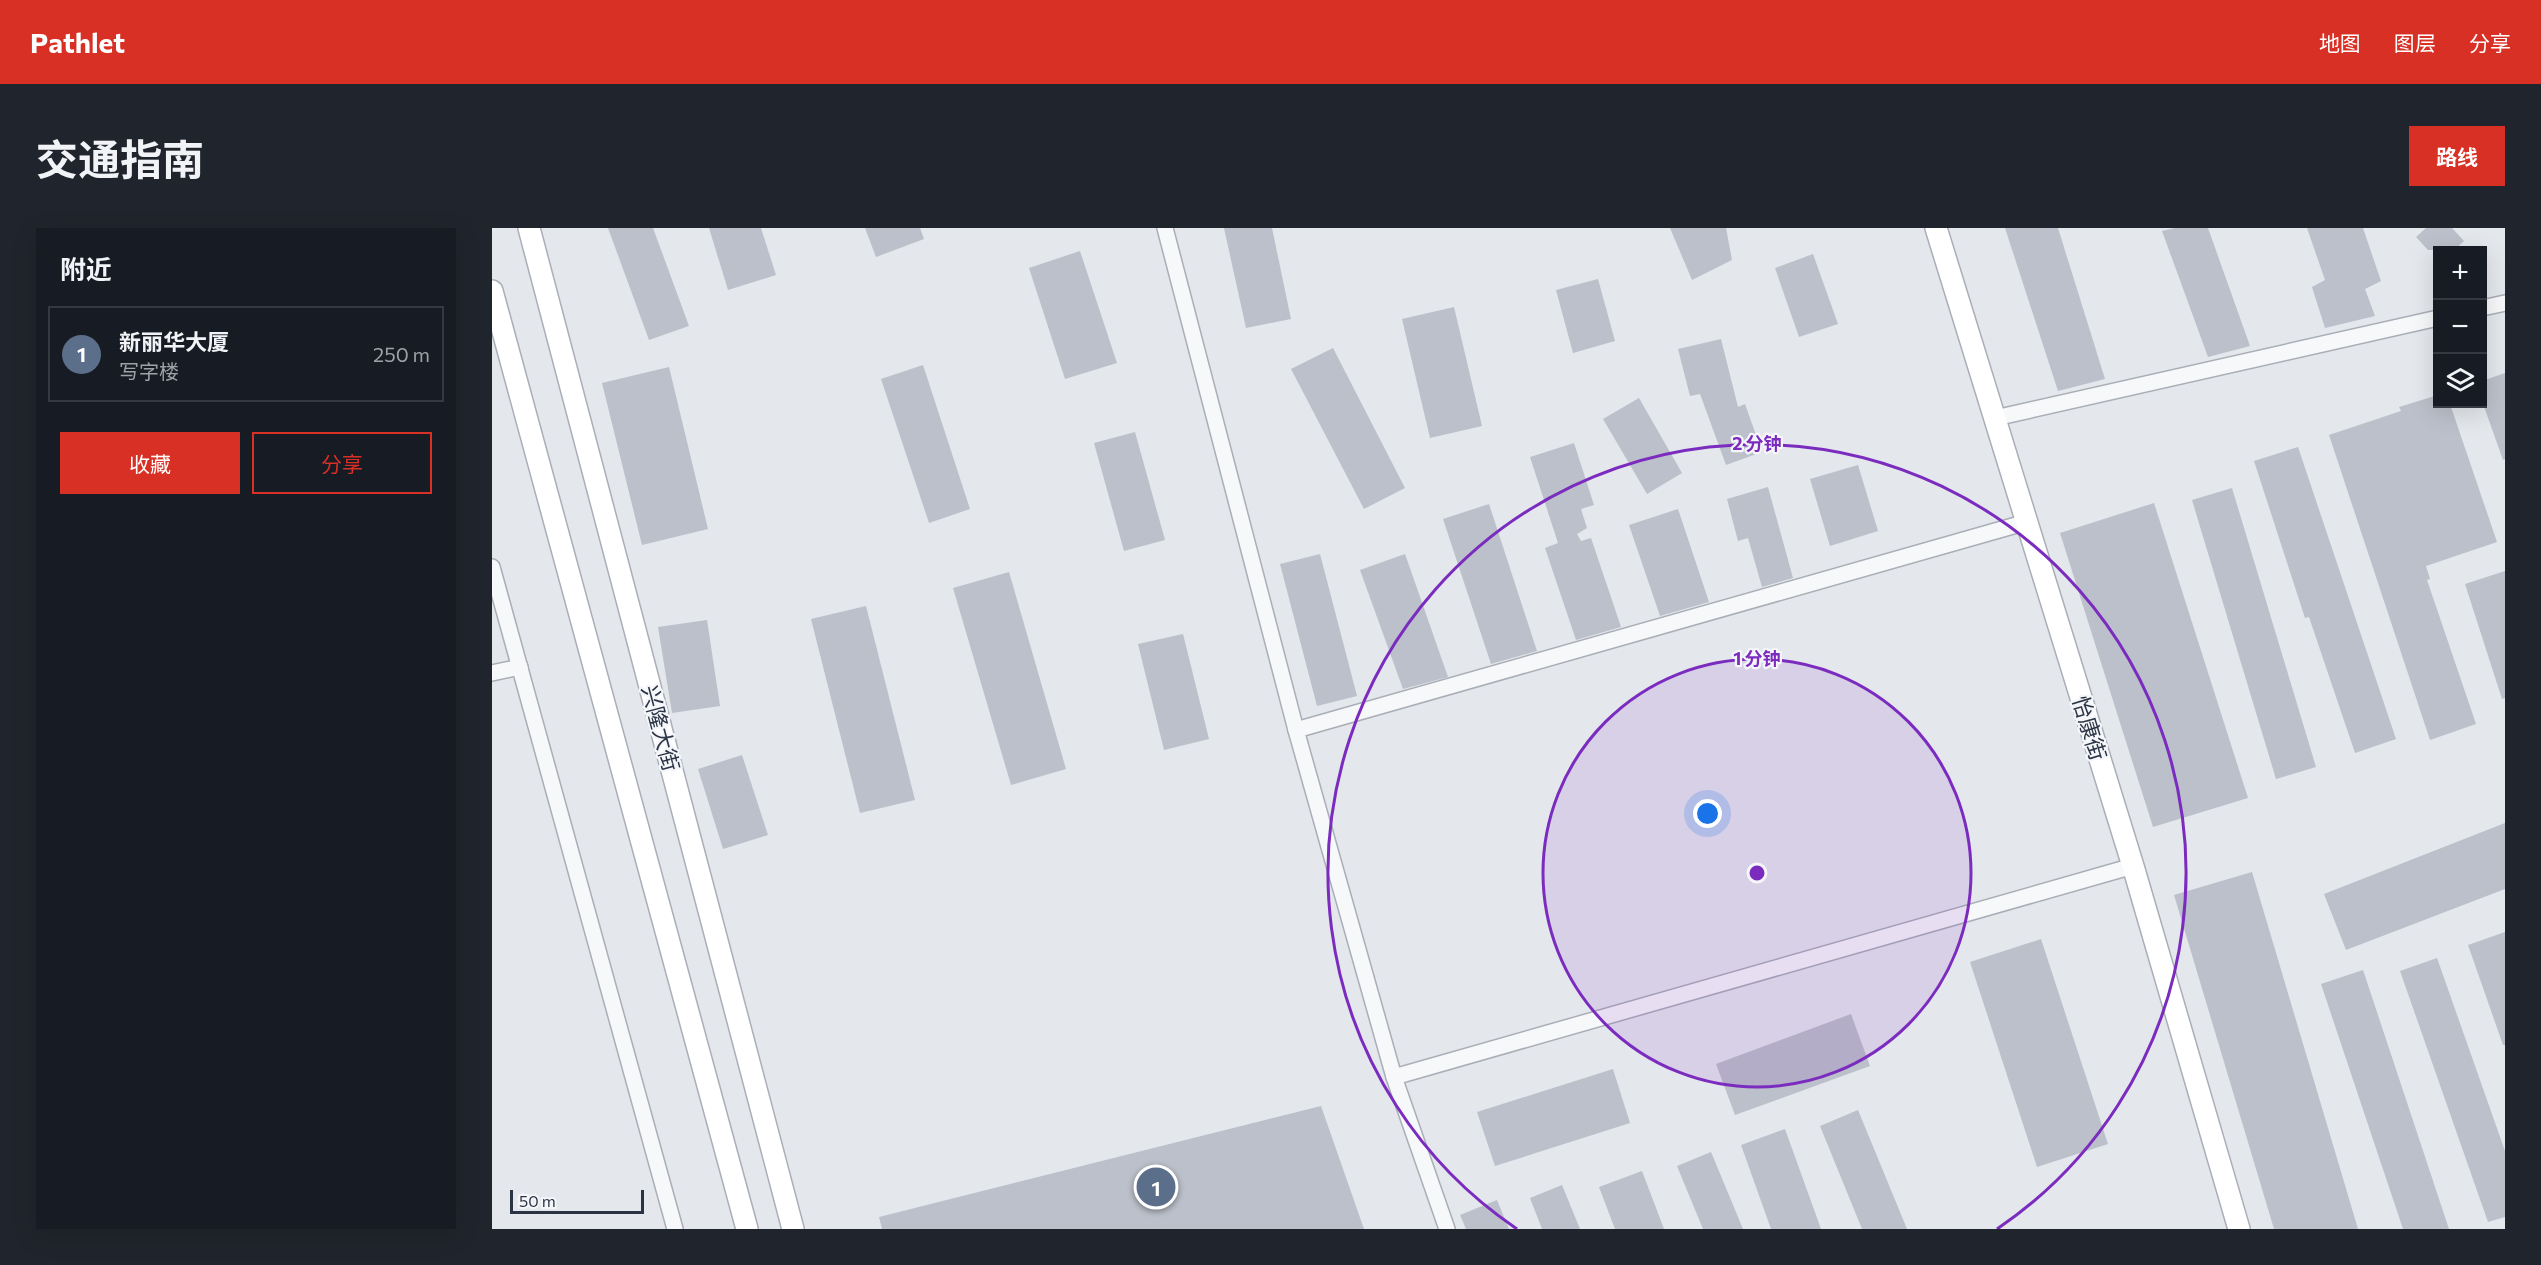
<!DOCTYPE html>
<html lang="zh">
<head>
<meta charset="utf-8">
<style>
	body { margin:0; font-family:Commissioner,"Noto Sans SC",sans-serif; background:#20242c; color:#f1f3f6 }
	.controls { position:absolute; right:18px; top:18px; display:grid; overflow:hidden; border-radius:0px; box-shadow:0 6px 24px #0002 }
	.controls button { width:54px; height:54px; display:grid; place-items:center; padding:0; border:0; border-bottom:2px solid #363941; background:#171b24; color:#f1f3f6; font:30px sans-serif }
	.scale { position:absolute; left:18px; bottom:15px; width:134px; box-sizing:border-box; padding-left:6px; border:3px solid #2b3445; border-top:0; font-size:16px; line-height:21px; white-space:nowrap; color:#2b3445; -webkit-text-stroke:4px #f4f6f9; paint-order:stroke }
	.you { position:absolute; left:1216px; top:586px; width:21px; height:21px; margin:-15px; border:4px solid #fff; border-radius:50%; background:#1a73e8; box-shadow:0 0 0 9px #1a73e833 }
	.badge { display:grid; place-items:center; width:39px; height:39px; border-radius:50%; background:#d93025; color:#fff; font-size:20px; font-weight:700 }
	.pin { position:absolute; translate:-50% -50%; border:3px solid #fff; box-shadow:0 2px 6px #0006 }
	.list { margin:0; padding:0; list-style:none }
	h2 { display:flex; justify-content:space-between; align-items:center; height:78px; margin:0; padding:0 24px; font-size:26px }
	h2 small { font-size:20px; font-weight:400; color:#9ea1a6 }
	.list li { display:grid; grid-template-columns:39px 1fr auto; gap:18px; align-items:center; box-sizing:border-box; height:96px; margin:0 12px 12px; padding:0 12px; border:2px solid #363941; border-radius:0px }
	.list b { display:block; font-size:22px; white-space:nowrap }
	.list p { margin:0; font-size:20px; white-space:nowrap; color:#9ea1a6 }
	.list em { font-size:20px; font-style:normal; color:#9ea1a6 }
	.actions { display:flex; gap:12px; padding:18px 24px }
	.actions a { flex:1; padding:14px 0; border:2px solid #d93025; border-radius:0px; text-align:center; font-size:21px; color:#d93025 }
	.actions .main { background:#d93025; color:#fff }
	.icon { flex:none; width:33px; height:33px; fill:none; stroke:currentColor; stroke-width:2; stroke-linecap:round; stroke-linejoin:round }
	.map { position:relative; flex:none; width:2013px; height:1001px; overflow:hidden; border-radius:0px }
	header { display:flex; align-items:center; gap:36px; box-sizing:border-box; height:84px; padding:0 30px; background:#d93025; color:#fff }
	header strong { font-size:28px }
	nav { display:flex; gap:33px; margin-inline-start:auto; font-size:21px }
	.intro { display:flex; align-items:center; justify-content:space-between; box-sizing:border-box; height:144px; padding:0 36px }
	h1 { margin:0; font-size:42px }
	.button { padding:15px 27px; border-radius:0px; background:#d93025; color:#fff; font-size:21px; font-weight:700 }
	main { display:flex; gap:36px; padding:0 36px }
	aside { flex:1; background:#171b24; border-radius:0px; box-shadow:0 6px 24px #0002 }
	.map>svg:first-child { display:block }
</style>
</head>
<body>
<header>
<strong>Pathlet</strong>
<nav><a>地图</a><a>图层</a><a>分享</a></nav>
</header>
<div class="intro"><h1>交通指南</h1><a class="button">路线</a></div>
<main>
<aside>
<h2>附近<small></small></h2>
<ul class="list">
<li><span class="badge" style="background:#5c6f8a">1</span><div><b>新丽华大厦</b><p>写字楼</p></div><em>250 m</em></li>
</ul>
<div class="actions"><a class="main">收藏</a><a>分享</a></div>
</aside>
<div class="map">
<svg width="2013" height="1001" viewBox="0 0 2013 1001">
	<rect width="100%" height="100%" fill="#e4e7ec"/>
	<g fill="#bbc0ca">
		<polygon points="116,0 161,0 197,98 157,112"/>
		<polygon points="217,0 269,0 284,47 236,62"/>
		<polygon points="373,0 428,0 432,11 384,29"/>
		<polygon points="732,0 780,0 799,91 754,100"/>
		<polygon points="1178,0 1234,0 1240,32 1200,52"/>
		<polygon points="1513,0 1566,0 1613,151 1566,163"/>
		<polygon points="1683,0 1716,0 1758,118 1716,129 1670,3"/>
		<polygon points="1815,0 1871,0 1889,53 1873,61 1883,88 1833,100 1820,59 1833,52"/>
		<polygon points="1934,0 1960,0 1972,13 1962,22 1936,22 1924,9"/>
		<polygon points="588,23 625,135 573,151 537,40"/>
		<polygon points="1321,26 1346,96 1307,109 1283,40"/>
		<polygon points="1106,51 1123,113 1081,125 1064,62"/>
		<polygon points="962,79 990,198 938,210 910,91"/>
		<polygon points="1229,111 1246,179 1253,176 1270,224 1234,237 1208,166 1198,168 1186,121"/>
		<polygon points="841,120 913,260 872,281 799,141"/>
		<polygon points="431,137 478,281 437,295 389,151"/>
		<polygon points="177,139 216,301 150,317 110,155"/>
		<polygon points="2013,145 2013,231 2011,232 1990,173 1990,153"/>
		<polygon points="1946,167 1946,176 1958,176 2005,314 1934,338 1938,351 1935,352 1984,496 1938,512 1837,207 1909,183 1907,179"/>
		<polygon points="1147,170 1190,245 1155,266 1111,191"/>
		<polygon points="643,204 673,312 632,323 602,215"/>
		<polygon points="1082,215 1102,277 1089,281 1095,300 1085,306 1089,313 1099,310 1129,399 1084,412 1053,320 1066,315 1038,229"/>
		<polygon points="1806,219 1904,511 1863,525 1817,389 1813,390 1762,233"/>
		<polygon points="1366,237 1386,303 1338,318 1318,251"/>
		<polygon points="1276,259 1301,350 1270,359 1256,310 1246,313 1235,271"/>
		<polygon points="1740,260 1824,539 1784,551 1700,272"/>
		<polygon points="1662,275 1756,570 1661,599 1568,305"/>
		<polygon points="997,276 1045,423 999,436 951,291"/>
		<polygon points="1186,281 1217,374 1168,388 1137,297"/>
		<polygon points="828,326 865,468 825,478 788,336"/>
		<polygon points="913,326 956,449 911,461 868,342"/>
		<polygon points="2013,343 2013,470 2010,471 1973,356"/>
		<polygon points="517,344 574,541 519,557 461,360"/>
		<polygon points="374,378 423,572 368,585 319,391"/>
		<polygon points="215,392 228,478 180,485 166,399"/>
		<polygon points="691,406 717,511 672,522 646,416"/>
		<polygon points="250,527 276,607 231,621 206,541"/>
		<polygon points="2013,595 2013,661 1854,722 1832,666"/>
		<polygon points="1760,644 1866,1001 1782,1001 1682,667"/>
		<polygon points="2013,704 2013,817 2011,817 1976,717"/>
		<polygon points="1549,711 1616,916 1545,939 1478,734"/>
		<polygon points="1945,730 2013,923 2013,989 1996,994 1908,743"/>
		<polygon points="1871,742 1957,1001 1911,1001 1829,756"/>
		<polygon points="1359,786 1378,838 1243,887 1224,836"/>
		<polygon points="1121,841 1138,895 1003,938 985,884"/>
		<polygon points="829,878 872,1001 390,1001 387,989"/>
		<polygon points="1366,882 1415,1001 1370,1001 1328,898"/>
		<polygon points="1293,901 1329,1001 1279,1001 1249,917"/>
		<polygon points="1219,924 1251,1001 1211,1001 1185,938"/>
		<polygon points="1150,943 1172,1001 1123,1001 1107,959"/>
		<polygon points="1070,957 1088,1001 1050,1001 1038,970"/>
		<polygon points="1005,972 1017,1001 974,1001 968,987"/>
	</g>
	<g fill="none" stroke-linecap="round" stroke-linejoin="round">
		<g stroke="#a9aeb7" stroke-width="18">
			<g id="street">
				<polyline points="673,0 804,502 902,849 955,1001"/>
				<polyline points="1990,80 2013,75"/>
				<polyline points="1503,190 1946,90"/>
				<polyline points="0,339 183,1001"/>
				<polyline points="0,445 28,439"/>
				<polyline points="804,502 1535,294"/>
				<polyline points="902,849 1641,638"/>
			</g>
		</g>
		<g stroke="#a9aeb7" stroke-width="24">
			<g id="secondary">
				<polyline points="37,0 301,1001"/>
				<polyline points="1444,0 1641,638 1747,1001"/>
				<polyline points="0,63 255,1001"/>
			</g>
		</g>
		<use href="#street" stroke="#f7f8fa" stroke-width="15"/>
		<use href="#secondary" stroke="#fff" stroke-width="21"/>
	</g>
	<circle cx="1265" cy="645" r="214" fill="#7b2cbf" fill-opacity=".12"/>
	<g fill="none" stroke="#7b2cbf" stroke-width="3">
		<circle cx="1265" cy="645" r="214"/>
		<path d="M1025 1001A429 429 0 1 1 1505 1001"/>
	</g>
	<g text-anchor="middle" dominant-baseline="central" stroke-width="4.5" stroke-linejoin="round" paint-order="stroke">
		<g font-size="22" fill="#2b3445" stroke="#f4f6f9">
			<text transform="translate(169 500) rotate(75)">兴隆大街</text>
			<text transform="translate(1598 500) rotate(73)">怡康街</text>
		</g>
	</g>
	<circle cx="1265" cy="645" r="9" fill="#7b2cbf" stroke="#f4f6f9" stroke-width="3"/>
	<g font-size="18" text-anchor="middle" font-weight="bold" fill="#7b2cbf" stroke="#f4f6f9" stroke-width="4.5" stroke-linejoin="round" paint-order="stroke">
		<text x="1265" y="222">2 分钟</text>
		<text x="1265" y="437">1 分钟</text>
	</g>
</svg>
<div class="controls">
<button>+</button>
<button>−</button>
<button><svg class="icon" aria-label="layers" viewBox="0 0 24 24"><path d="M12 4l9 5-9 5-9-5zM3 14l9 5 9-5"/></svg></button>
</div>
<div class="scale">50 m</div>
<div class="you"></div>
<div class="pin badge" style="left:664px;top:959px;background:#5c6f8a">1</div>
</div>
</main>
</body>
</html>
